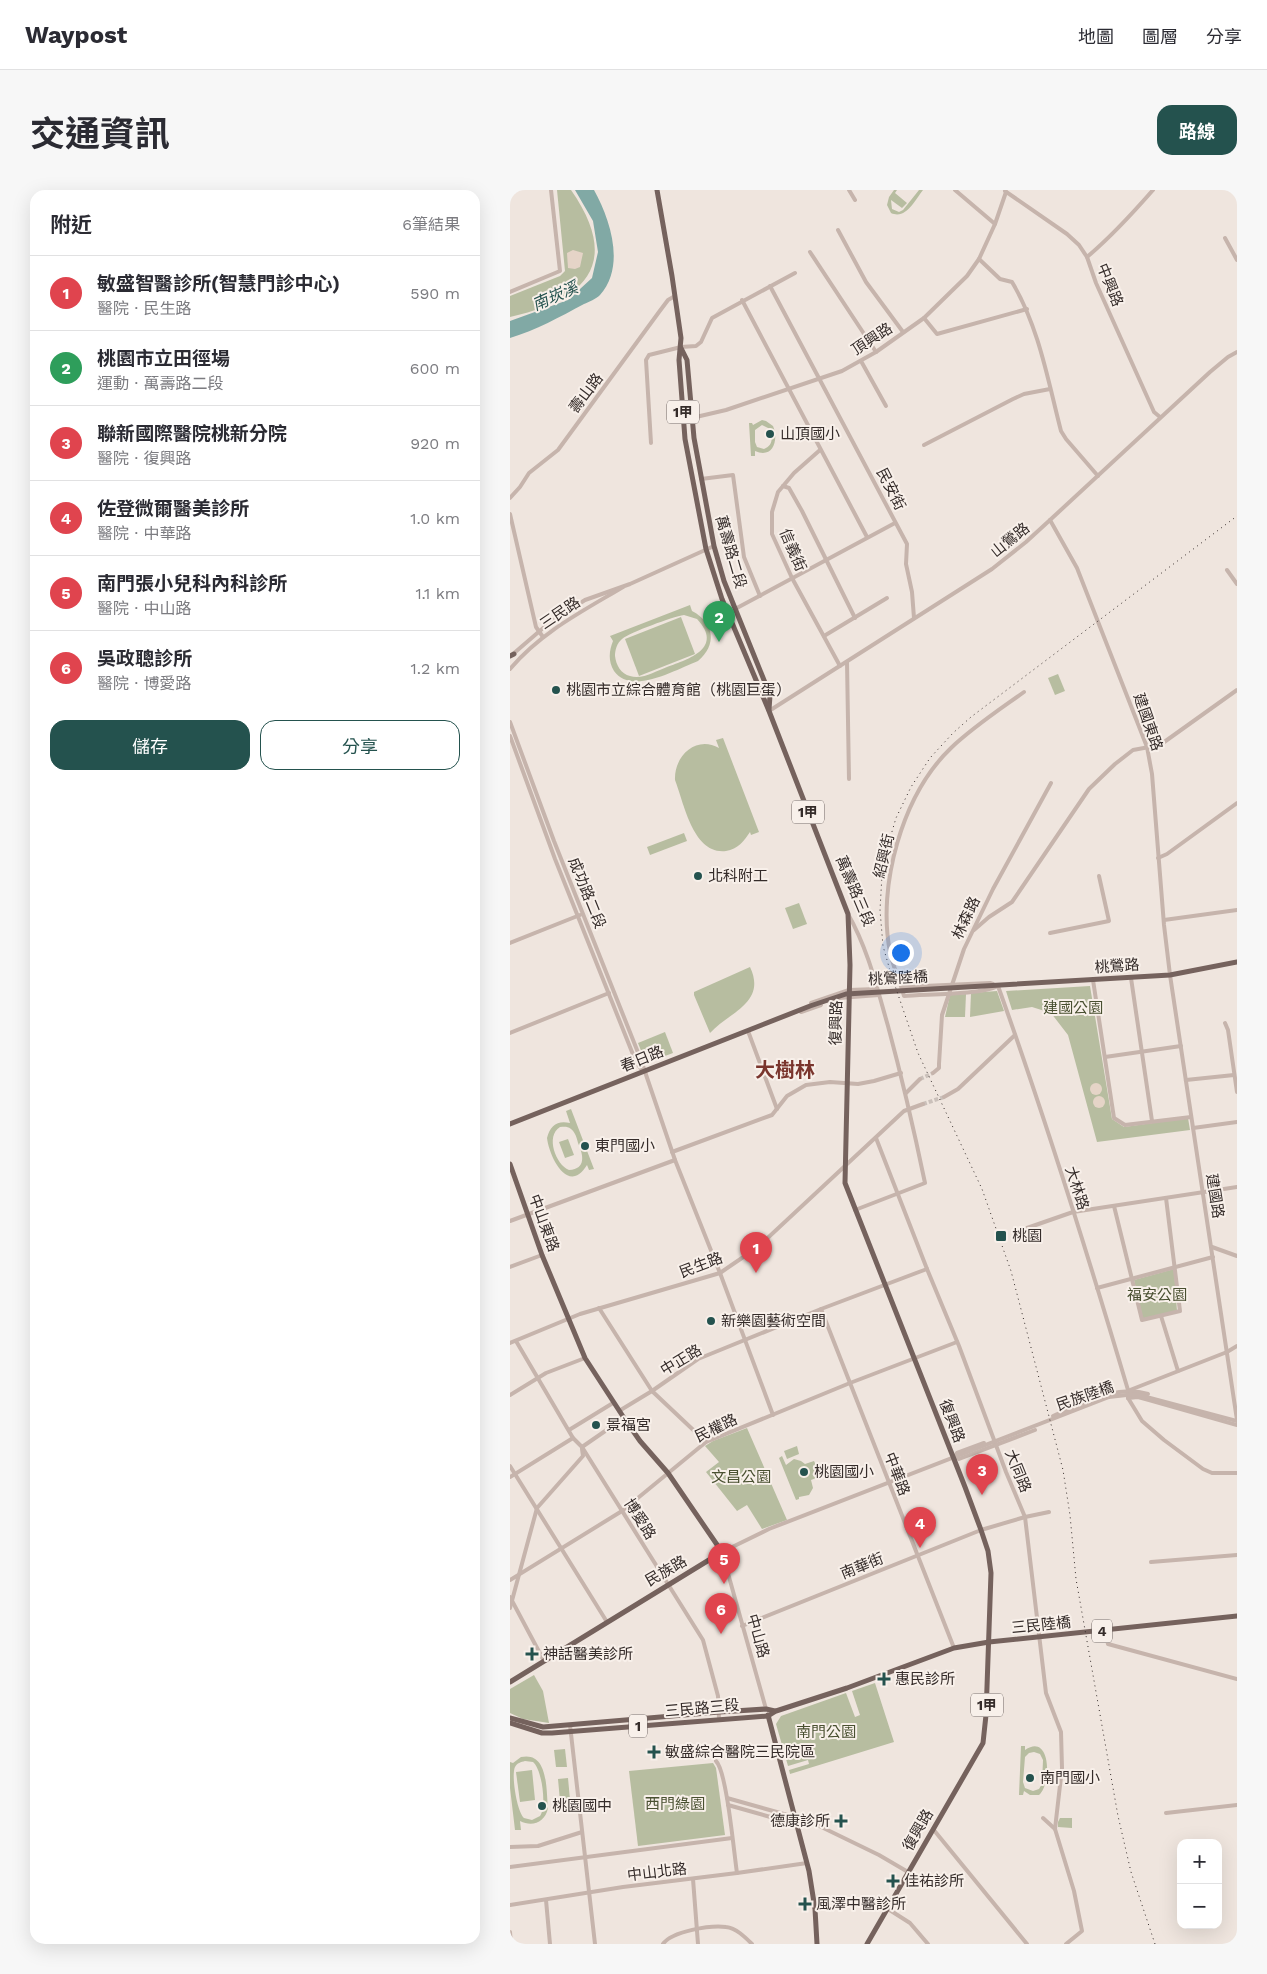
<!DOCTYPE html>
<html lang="zh-TW">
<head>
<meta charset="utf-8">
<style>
	body { margin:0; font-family:"Work Sans","Noto Sans TC",sans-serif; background:#f7f7f7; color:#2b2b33 }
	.controls { position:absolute; right:15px; bottom:15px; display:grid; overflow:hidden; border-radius:10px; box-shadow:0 5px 20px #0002 }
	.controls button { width:45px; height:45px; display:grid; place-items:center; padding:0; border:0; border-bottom:1px solid #e1e1e2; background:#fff; color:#2b2b33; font:25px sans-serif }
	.you { position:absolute; left:390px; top:762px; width:18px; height:18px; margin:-12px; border:4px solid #fff; border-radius:50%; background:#1a73e8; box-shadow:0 0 0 8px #1a73e833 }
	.badge { display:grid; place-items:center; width:32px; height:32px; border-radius:50%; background:#24524e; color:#fff; font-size:16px; font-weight:700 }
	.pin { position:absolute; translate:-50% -41px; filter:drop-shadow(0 1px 2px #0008) }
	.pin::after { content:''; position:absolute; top:26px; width:18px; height:15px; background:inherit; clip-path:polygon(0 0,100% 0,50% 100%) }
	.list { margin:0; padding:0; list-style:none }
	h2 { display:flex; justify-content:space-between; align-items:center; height:65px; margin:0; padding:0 20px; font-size:21px }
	h2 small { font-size:16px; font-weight:400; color:#7c7c81 }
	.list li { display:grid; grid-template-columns:32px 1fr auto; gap:15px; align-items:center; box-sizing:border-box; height:75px; padding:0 20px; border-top:1px solid #e1e1e2 }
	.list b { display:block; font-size:19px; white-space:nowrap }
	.list p { margin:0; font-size:16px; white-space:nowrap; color:#7c7c81 }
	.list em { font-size:16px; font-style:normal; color:#7c7c81 }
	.actions { display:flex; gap:10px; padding:15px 20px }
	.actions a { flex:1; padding:11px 0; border:1px solid #24524e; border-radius:15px; text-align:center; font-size:18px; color:#24524e }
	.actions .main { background:#24524e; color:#fff }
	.map { position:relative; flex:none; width:727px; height:1754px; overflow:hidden; border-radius:15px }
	header { display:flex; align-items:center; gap:30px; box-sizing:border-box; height:70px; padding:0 25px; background:#fff; border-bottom:1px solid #e1e1e2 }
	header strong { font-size:24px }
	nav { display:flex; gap:28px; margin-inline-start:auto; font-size:18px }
	.intro { display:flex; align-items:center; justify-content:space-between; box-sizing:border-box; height:120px; padding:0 30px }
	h1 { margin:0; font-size:35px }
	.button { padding:12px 22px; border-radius:15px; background:#24524e; color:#fff; font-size:18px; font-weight:700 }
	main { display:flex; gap:30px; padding:0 30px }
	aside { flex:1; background:#fff; border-radius:15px; box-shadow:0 5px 20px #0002 }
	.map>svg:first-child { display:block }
</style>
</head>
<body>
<header>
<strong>Waypost</strong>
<nav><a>地圖</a><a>圖層</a><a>分享</a></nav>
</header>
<div class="intro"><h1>交通資訊</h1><a class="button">路線</a></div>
<main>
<aside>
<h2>附近<small>6筆結果</small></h2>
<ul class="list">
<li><span class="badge" style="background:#e0444e">1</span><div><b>敏盛智醫診所(智慧門診中心)</b><p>醫院 · 民生路</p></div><em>590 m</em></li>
<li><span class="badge" style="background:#2e9e5b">2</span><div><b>桃園市立田徑場</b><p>運動 · 萬壽路二段</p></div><em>600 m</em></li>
<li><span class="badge" style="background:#e0444e">3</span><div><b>聯新國際醫院桃新分院</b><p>醫院 · 復興路</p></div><em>920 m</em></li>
<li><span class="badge" style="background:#e0444e">4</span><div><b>佐登微爾醫美診所</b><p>醫院 · 中華路</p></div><em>1.0 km</em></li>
<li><span class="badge" style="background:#e0444e">5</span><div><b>南門張小兒科內科診所</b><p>醫院 · 中山路</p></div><em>1.1 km</em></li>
<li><span class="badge" style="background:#e0444e">6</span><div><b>吳政聰診所</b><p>醫院 · 博愛路</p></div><em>1.2 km</em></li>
</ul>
<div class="actions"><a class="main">儲存</a><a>分享</a></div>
</aside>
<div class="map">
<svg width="727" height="1754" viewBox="0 0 727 1754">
	<rect width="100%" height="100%" fill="#efe5de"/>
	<g fill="#b7bda0" fill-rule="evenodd">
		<path d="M47,0H61C112,73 76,110 0,127V106L50,86L55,81Z"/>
		<path d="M384,0H387L385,3L397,13L392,18L381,10L382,19L389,22L393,20L409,0H413C405,10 396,30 381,23L377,15L379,7Z"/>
		<path d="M252,230L256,231L263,236C269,250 263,269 245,261V266H241L239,233H242L243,235ZM252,235L260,239C263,247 263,256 254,259L247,257L245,252V240Z"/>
		<path d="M180,415L182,421C205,433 207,455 188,471C167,479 121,506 104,481C98,471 99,461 103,451L100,446ZM174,425L187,429C214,458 179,469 157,477C146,481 132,490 120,486C111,484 106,475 105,466C105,460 107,453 112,449C121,442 162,427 174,425Z"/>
		<polygon points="171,427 185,464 129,486 115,449"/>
		<polygon points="548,484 555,501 545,505 538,488"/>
		<path d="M213,548L249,642L241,645L240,642C234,651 228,659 216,661C183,665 174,613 165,590C164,566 186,545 209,558L206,550Z"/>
		<polygon points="174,643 177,651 140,665 137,657"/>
		<polygon points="289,713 297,734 283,739 275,718"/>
		<path d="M240,777C257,813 219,822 200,843L184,805V802Z"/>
		<polygon points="580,796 602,929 614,937 678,928 680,940 587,952 558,845 541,823 522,817 502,820 496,801"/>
		<polygon points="487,801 494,821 460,827 461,803"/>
		<polygon points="456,804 455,827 435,827 440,805"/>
		<polygon points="155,842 163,863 136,873 128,853"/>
		<path d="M61,919L84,979L79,980L77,975C58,1006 39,966 37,948C40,935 48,930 60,933L56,921ZM50,937C54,937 57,936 61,939C65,942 67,948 68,953C73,964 77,979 59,980C46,975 35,946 50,937Z"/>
		<polygon points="58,949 64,965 55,968 49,952"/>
		<polygon points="664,1079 667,1121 633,1129 624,1090"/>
		<polygon points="237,1238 277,1330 252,1339 237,1315 227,1321 196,1282 209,1272 195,1256 203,1251"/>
		<polygon points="287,1256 289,1264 277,1269 274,1261"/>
		<polygon points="272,1266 276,1275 284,1269 291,1271 295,1274 304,1271 311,1286 301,1290 303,1298 299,1305 289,1307 289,1309 286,1310 269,1268"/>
		<polygon points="24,1485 33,1501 39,1533 13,1529 0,1523 0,1499"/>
		<polygon points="365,1493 384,1552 280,1584 279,1580 299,1574 298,1570 278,1576 266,1534 271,1526 336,1503 345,1527 350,1525 342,1501"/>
		<path d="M511,1556H515V1560C541,1542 542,1594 529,1605H520L514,1601L513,1605H509ZM524,1562L530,1564L533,1570L532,1594L529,1599L523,1601L515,1598L513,1592L515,1567L519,1563Z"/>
		<polygon points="55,1559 57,1577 46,1577 44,1560"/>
		<path d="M11,1567C39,1561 36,1601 38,1618C35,1633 22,1637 10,1631L11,1640H5L0,1598V1572L3,1573ZM15,1571L23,1572C32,1579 37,1617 30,1626L22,1630L14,1628C7,1622 1,1585 5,1577C7,1573 11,1572 15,1571Z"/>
		<polygon points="203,1573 206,1578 215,1645 128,1656 119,1581"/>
		<polygon points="22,1580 25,1610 10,1612 6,1582"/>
		<polygon points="58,1588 60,1610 50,1611 48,1589"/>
		<polygon points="550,1628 562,1628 562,1638 548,1637 548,1632"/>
	</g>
	<g fill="#e5d4c7">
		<polygon points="63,60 73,63 70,77 65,79 58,78 57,63"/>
		<circle cx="586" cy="899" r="6"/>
		<circle cx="589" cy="912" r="6"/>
	</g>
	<path fill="#81a9a5" d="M65,0H84C100,29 116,76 90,105C86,109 79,112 74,114C50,127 26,140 0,148V131L58,110L82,88L88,62L83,31Z"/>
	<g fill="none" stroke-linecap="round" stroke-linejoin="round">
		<g stroke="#cac0ba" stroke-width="4" stroke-dasharray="4 2" stroke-linecap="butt">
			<polyline points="410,889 423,883"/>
			<polyline points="413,914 434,907"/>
			<polyline points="594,1436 596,1445"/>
		</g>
		<g stroke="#c6b4ac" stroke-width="4">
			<polyline points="339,0 345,10"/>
			<polyline points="445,0 485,34"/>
			<polyline points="495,1 557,44 569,55 577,67 586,93 644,222 650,227"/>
			<polyline points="328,40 356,92 393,142"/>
			<polyline points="715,48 727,70"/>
			<polyline points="300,62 366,162"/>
			<path d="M577,67C601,47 622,24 643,0"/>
			<path d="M469,69L490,89L502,92C529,137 538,191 551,241L556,249L588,286"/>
			<polyline points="260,96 397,354 396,374 402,402 404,428"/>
			<polyline points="0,102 50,81 41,0"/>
			<polyline points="232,110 357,347"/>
			<polyline points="414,128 427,144 517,119"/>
			<polyline points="351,171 376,216"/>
			<polyline points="173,230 216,220 332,181 366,162 414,128 457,86 469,69 485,34 496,2"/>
			<polyline points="141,253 136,170 139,165 171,157 186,156 191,152 202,128 285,83"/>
			<polyline points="414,255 503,209 514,204 540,199"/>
			<polyline points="310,260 284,283 268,302 262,322 262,344 282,388 330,476"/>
			<polyline points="191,289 223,285 234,367 250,406"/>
			<polyline points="273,296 279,298 292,321 345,428"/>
			<polyline points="0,308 10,297 19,283 48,260 149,122 158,110 165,106"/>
			<polyline points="0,324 26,437 33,447"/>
			<polyline points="540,330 567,378 637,557 642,584 654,735 660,785 727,1230"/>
			<polyline points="717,380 727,394"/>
			<polyline points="225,419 385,333"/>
			<polyline points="314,446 377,408"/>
			<polyline points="3,464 39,433 75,410 120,394 204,356"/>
			<polyline points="337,472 339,589"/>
			<path d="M0,479C31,442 73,421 113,397"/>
			<polyline points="259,521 482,379 516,352 540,330 700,182 718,167 727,162"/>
			<polyline points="0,532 44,651 131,870 165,970 210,1083 263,1225"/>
			<polyline points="0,546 45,669 126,872 132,880"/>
			<polyline points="648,668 657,664 727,613"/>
			<path d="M338,724C358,759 367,798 378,836C392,888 404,940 415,993L345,1020"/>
			<polyline points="654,730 727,720"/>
			<polyline points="464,740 479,727 502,712 579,599 605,574 623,560 650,555 727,500"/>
			<polyline points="540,743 599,731 589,686"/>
			<polyline points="0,753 70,725"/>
			<polyline points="621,788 642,931"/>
			<polyline points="583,790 604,928 615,935 681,927"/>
			<path d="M488,796C471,805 415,804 394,806C390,791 383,777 380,762C367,696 392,605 441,558C463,537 489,520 514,502"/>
			<path d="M488,796C536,930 578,1065 618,1200V1208"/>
			<polyline points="392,797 480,793 483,794"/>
			<polyline points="329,808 369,805"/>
			<polyline points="301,813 339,800 367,799"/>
			<polyline points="291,822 311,815"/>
			<polyline points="715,833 718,840 727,902"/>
			<polyline points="238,841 267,919"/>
			<polyline points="0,843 99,803"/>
			<polyline points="595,867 671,856"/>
			<polyline points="423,883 429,878 429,874 432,825 454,759 483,699 541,593"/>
			<polyline points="676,890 724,885"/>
			<polyline points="396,903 410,889"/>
			<polyline points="434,907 448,899 505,845"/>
			<polyline points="683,938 727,932"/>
			<polyline points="366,948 417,1079 449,1156 496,1282 515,1327 536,1503 551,1542 552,1578 545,1639"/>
			<polyline points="162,962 262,925 277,906 296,895 320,892 348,894 364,891 391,883"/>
			<polyline points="604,1016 632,1130 670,1121 656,1008"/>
			<polyline points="0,1031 165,970"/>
			<polyline points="517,1038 563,1022 727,997"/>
			<polyline points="702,1057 727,1066"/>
			<polyline points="0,1077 32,1065"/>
			<polyline points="587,1098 703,1067"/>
			<polyline points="89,1118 142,1201 196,1252"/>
			<polyline points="311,1119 444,1458"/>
			<polyline points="651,1126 668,1181"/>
			<polyline points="6,1151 63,1248 72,1257 193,1450 208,1506 209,1529"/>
			<polyline points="0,1153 70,1124 210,1083 248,1057 394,921 413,914"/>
			<polyline points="620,1200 717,1162 727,1156"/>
			<polyline points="0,1205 36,1183 75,1168"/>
			<polyline points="618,1208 632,1231 654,1250 693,1279 702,1283 727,1283"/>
			<polyline points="618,1208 628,1207 639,1210 727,1235"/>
			<polyline points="109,1221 142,1201 188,1169 311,1119 417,1079"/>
			<path d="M543,1226C573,1214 605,1194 638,1204"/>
			<polyline points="59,1240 103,1213"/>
			<polyline points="72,1257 114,1228"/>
			<polyline points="445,1267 449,1269 525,1240"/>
			<polyline points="445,1267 447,1263 474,1253"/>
			<polyline points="0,1276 97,1432"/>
			<polyline points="0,1287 63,1248"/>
			<polyline points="641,1372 727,1365"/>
			<polyline points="0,1390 112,1321 196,1252 340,1193 447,1152"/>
			<polyline points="0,1407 34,1471"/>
			<polyline points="0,1418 27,1318 73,1266 72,1259"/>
			<polyline points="232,1436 471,1340 515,1327 539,1322"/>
			<polyline points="596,1445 598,1454 727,1489"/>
			<polyline points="256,1519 212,1362 259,1339 599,1207 625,1204 727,1231"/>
			<polyline points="60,1535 85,1754"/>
			<path d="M206,1571C217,1582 224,1664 227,1683"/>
			<polyline points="217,1608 299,1631 369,1665 398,1682"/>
			<polyline points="218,1615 278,1632 286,1628"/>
			<polyline points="656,1623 727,1615"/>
			<polyline points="533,1628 545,1639 564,1701 572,1741 556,1754"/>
			<polyline points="423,1639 517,1754"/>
			<polyline points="0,1657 28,1656 72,1642"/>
			<polyline points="0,1677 222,1648"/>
			<polyline points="183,1689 188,1754"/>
			<polyline points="36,1710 40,1754"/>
			<polyline points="0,1715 113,1697 227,1683 297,1673"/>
			<polyline points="378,1719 400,1733 418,1754"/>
			<polyline points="0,1742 1,1754"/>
			<path d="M153,1754C162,1741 201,1735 216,1737C226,1738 235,1747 242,1754"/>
		</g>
		<g stroke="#75625d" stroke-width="5">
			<polyline points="147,0 162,86 171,148 169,170 175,249 196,359 212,409 259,521 338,724 340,775 335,993 455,1297 471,1340 478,1361 481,1383 476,1525 473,1553 357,1754"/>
			<polyline points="171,158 177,170 184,248 204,356 214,391 260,505 259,520"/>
			<polyline points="0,466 4,464"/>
			<polyline points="0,934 300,816 336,804 660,785 727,772"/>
			<polyline points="0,974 32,1065 75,1168 114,1228 130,1251 158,1283 212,1362 0,1492"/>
			<polyline points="258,1525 299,1681 305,1719 307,1754"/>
			<polyline points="0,1528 33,1537 209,1522 256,1519 265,1521"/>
			<polyline points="0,1533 32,1543 42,1543 258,1526 266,1521 337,1498 444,1458 479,1452 727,1426"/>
		</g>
		<polyline stroke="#352c2a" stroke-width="1" stroke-dasharray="1 4" stroke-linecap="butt" points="645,1754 621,1682 608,1626 566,1389 560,1325 553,1280 501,1081 472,999 408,863 381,784 373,756 370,720 372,685 376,662 386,628 401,597 420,568 443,543 461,527 727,326"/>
	</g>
	<g fill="#24524e" stroke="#f8f0ea" stroke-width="2">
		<circle cx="260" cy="244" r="5"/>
		<circle cx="46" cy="500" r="5"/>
		<circle cx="188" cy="686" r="5"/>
		<circle cx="75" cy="956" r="5"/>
		<rect x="485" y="1040" width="12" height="12" rx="2.5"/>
		<circle cx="201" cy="1131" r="5"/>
		<circle cx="86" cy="1235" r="5"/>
		<circle cx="294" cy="1282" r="5"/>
		<path d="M19.5 1456.5h5v5h5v5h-5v5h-5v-5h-5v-5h5z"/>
		<path d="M371.5 1481.5h5v5h5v5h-5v5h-5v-5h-5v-5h5z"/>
		<path d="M141.5 1554.5h5v5h5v5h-5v5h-5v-5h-5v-5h5z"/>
		<circle cx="520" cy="1588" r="5"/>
		<circle cx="32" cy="1616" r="5"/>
		<path d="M328.5 1623.5h5v5h5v5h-5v5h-5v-5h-5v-5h5z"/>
		<path d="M380.5 1683.5h5v5h5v5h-5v5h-5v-5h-5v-5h5z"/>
		<path d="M292.5 1706.5h5v5h5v5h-5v5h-5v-5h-5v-5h5z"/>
	</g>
	<g text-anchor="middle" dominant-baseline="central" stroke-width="4" stroke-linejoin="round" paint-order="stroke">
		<g fill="#f8f0ea" stroke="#706764" stroke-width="1">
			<rect x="157" y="210.5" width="32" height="23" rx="4"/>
			<rect x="282" y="610.5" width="32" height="23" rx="4"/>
			<rect x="582" y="1429.5" width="20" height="23" rx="4"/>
			<rect x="461" y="1503.5" width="32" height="23" rx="4"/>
			<rect x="119" y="1524.5" width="18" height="23" rx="4"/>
		</g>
		<g font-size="14" font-weight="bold" fill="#352c2a">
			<text x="173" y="222">1甲</text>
			<text x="298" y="622">1甲</text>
			<text x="592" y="1441">4</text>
			<text x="477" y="1515">1甲</text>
			<text x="128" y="1536">1</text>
		</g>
		<g font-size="15" fill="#352c2a" stroke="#f8f0ea">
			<text transform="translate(600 95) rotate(68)">中興路</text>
			<text transform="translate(362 149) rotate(-33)">頂興路</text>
			<text transform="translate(76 203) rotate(-53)">壽山路</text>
			<text transform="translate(381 299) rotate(63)">民安街</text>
			<text transform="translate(500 350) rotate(-39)">山鶯路</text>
			<text transform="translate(283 360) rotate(67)">信義街</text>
			<text transform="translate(221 362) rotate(74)">萬壽路二段</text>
			<text transform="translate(50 423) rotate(-34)">三民路</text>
			<text transform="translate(638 532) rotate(71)">建國東路</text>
			<text transform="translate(374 666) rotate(-77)">紹興街</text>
			<text transform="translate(345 701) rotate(67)">萬壽路三段</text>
			<text transform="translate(77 703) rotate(68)">成功路二段</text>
			<text transform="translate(456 728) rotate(-65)">林森路</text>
			<text transform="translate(607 776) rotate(-4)">桃鶯路</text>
			<text transform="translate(388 788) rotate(-3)">桃鶯陸橋</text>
			<text transform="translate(326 833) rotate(-89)">復興路</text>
			<text transform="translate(132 869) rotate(-22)">春日路</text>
			<text transform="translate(567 998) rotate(72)">大林路</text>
			<text transform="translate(705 1006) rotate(81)">建國路</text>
			<text transform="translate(34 1033) rotate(70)">中山東路</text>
			<text transform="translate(191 1075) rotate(-21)">民生路</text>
			<text transform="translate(171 1170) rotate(-31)">中正路</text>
			<text transform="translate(575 1206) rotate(-19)">民族陸橋</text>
			<text transform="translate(442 1231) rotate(69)">復興路</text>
			<text transform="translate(206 1238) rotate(-26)">民權路</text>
			<text transform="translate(508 1281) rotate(68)">大同路</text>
			<text transform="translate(387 1284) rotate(69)">中華路</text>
			<text transform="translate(130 1329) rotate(58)">博愛路</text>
			<text transform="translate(352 1376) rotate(-22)">南華街</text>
			<text transform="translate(156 1381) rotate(-30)">民族路</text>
			<text transform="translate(531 1435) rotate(-6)">三民陸橋</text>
			<text transform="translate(248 1446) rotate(74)">中山路</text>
			<text transform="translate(192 1518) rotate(-5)">三民路三段</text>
			<text transform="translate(408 1640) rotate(-60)">復興路</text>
			<text transform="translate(147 1682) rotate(-7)">中山北路</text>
		</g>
		<g font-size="15" fill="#352c2a" stroke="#f8f0ea" text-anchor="start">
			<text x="270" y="244">山頂國小</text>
			<text x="56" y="500">桃園市立綜合體育館（桃園巨蛋）</text>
			<text x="198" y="686">北科附工</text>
			<text x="85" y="956">東門國小</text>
			<text x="502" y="1046">桃園</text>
			<text x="211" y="1131">新樂園藝術空間</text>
			<text x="96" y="1235">景福宮</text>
			<text x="304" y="1282">桃園國小</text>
			<text x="33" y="1464">神話醫美診所</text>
			<text x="385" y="1489">惠民診所</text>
			<text x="155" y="1562">敏盛綜合醫院三民院區</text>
			<text x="530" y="1588">南門國小</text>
			<text x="42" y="1616">桃園國中</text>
			<text x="320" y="1631" text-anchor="end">德康診所</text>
			<text x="394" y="1691">佳祐診所</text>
			<text x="306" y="1714">風澤中醫診所</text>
		</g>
		<g font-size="15" fill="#495031" stroke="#f8f0ea">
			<text x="563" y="818">建國公園</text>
			<text x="647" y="1105">福安公園</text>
			<text x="231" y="1287">文昌公園</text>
			<text x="316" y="1542">南門公園</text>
			<text x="165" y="1614">西門綠園</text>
		</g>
		<g font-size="16" font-style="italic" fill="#24524e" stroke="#f8f0ea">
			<text transform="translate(45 106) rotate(-24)">南崁溪</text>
		</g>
		<g font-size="20" font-weight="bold" fill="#7a352d" stroke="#f8f0ea">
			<text x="275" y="880">大樹林</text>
		</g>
	</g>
</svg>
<div class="controls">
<button>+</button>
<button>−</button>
</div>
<div class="you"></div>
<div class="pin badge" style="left:246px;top:1083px;background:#e0444e">1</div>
<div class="pin badge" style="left:209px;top:452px;background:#2e9e5b">2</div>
<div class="pin badge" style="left:472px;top:1305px;background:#e0444e">3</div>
<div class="pin badge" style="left:410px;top:1358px;background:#e0444e">4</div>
<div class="pin badge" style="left:214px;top:1394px;background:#e0444e">5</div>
<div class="pin badge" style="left:211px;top:1444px;background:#e0444e">6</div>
</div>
</main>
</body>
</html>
